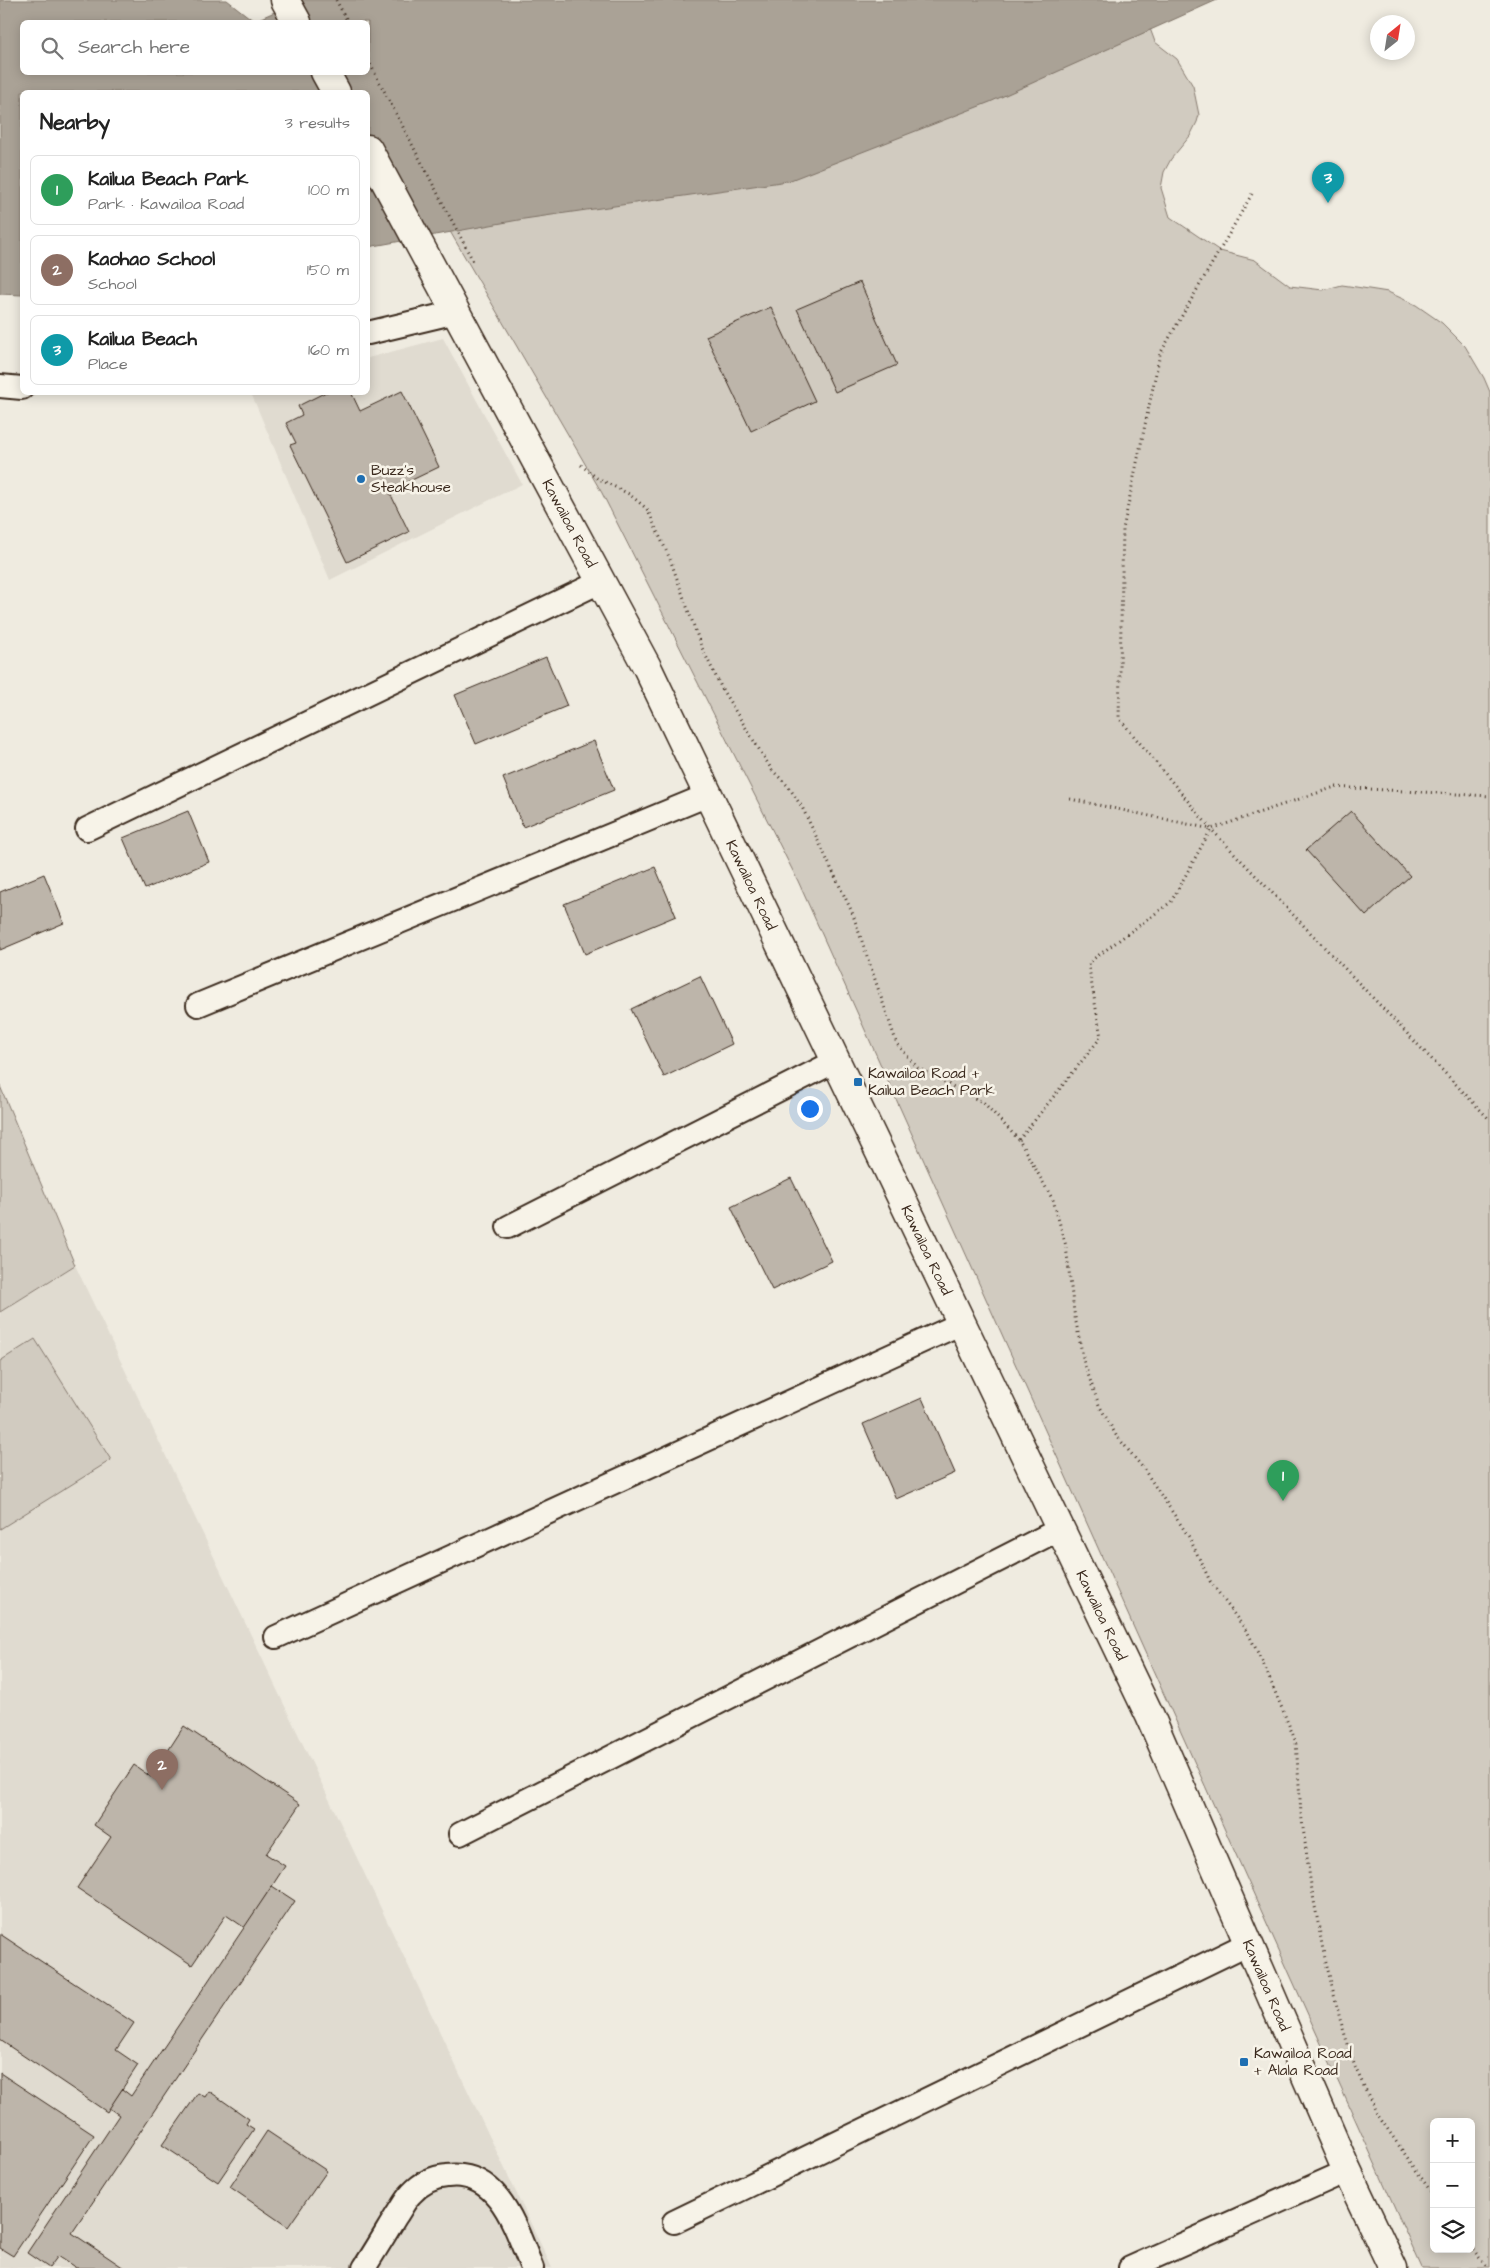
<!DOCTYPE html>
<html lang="en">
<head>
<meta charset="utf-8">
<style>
	body { margin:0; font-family:"Architects Daughter",sans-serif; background:#f6f6f6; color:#222 }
	.controls { position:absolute; right:15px; bottom:15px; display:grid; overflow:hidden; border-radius:8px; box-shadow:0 2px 12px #0003 }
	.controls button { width:45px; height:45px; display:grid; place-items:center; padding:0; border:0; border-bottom:1px solid #e0e0e0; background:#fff; color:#222; font:25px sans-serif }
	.compass { position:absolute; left:1370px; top:15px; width:45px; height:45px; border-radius:50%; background:#fff; box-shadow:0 2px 12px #0003; rotate:30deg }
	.you { position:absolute; left:809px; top:1108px; width:18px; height:18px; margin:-12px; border:4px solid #fff; border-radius:50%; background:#1a73e8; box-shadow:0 0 0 8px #1a73e833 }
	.badge { display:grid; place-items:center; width:32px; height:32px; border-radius:50%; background:#b45309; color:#fff; font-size:16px; font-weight:700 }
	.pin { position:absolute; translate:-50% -41px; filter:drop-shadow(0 1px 2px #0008) }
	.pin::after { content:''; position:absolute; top:26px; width:18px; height:15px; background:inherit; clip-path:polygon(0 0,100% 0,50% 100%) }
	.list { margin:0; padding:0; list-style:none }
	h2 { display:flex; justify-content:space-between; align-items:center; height:65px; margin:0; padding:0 20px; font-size:21px }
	h2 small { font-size:16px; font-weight:400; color:#767676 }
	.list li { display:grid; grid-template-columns:32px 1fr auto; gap:15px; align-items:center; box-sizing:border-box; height:70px; margin:0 10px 10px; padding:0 10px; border:1px solid #e0e0e0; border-radius:8px }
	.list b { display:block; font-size:19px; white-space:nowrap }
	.list p { margin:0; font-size:16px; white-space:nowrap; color:#767676 }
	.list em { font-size:16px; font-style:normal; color:#767676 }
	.icon { flex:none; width:28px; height:28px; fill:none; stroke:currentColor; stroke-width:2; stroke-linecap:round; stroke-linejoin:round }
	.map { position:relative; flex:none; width:1490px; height:2268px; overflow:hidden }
	.search { position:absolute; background:#fff; box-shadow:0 2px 12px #0003; left:20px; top:20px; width:350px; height:55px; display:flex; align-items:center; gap:12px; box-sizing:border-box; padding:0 18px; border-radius:8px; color:#767676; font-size:19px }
	.panel { position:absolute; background:#fff; box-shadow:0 2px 12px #0003; left:20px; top:90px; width:350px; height:305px; border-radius:8px }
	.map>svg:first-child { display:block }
</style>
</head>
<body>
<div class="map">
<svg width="1490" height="2268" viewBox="0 0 1490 2268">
	<rect width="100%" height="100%" fill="#efebe0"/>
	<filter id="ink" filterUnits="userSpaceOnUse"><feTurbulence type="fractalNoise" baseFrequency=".02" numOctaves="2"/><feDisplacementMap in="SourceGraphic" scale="10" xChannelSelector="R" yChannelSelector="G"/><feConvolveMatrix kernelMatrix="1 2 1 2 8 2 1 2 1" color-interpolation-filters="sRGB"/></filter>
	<g filter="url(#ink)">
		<g fill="#e0dbd0">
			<polygon points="443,338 522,484 330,580 251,393 368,392 368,358"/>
			<polygon points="75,1265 552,2268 0,2268 0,1312"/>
		</g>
		<g fill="#d1cbc0" stroke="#867a6f" fill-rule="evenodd">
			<path d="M1145,15L1155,42L1177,59L1193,86L1199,115L1197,122L1190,136L1171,159L1164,172L1161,188L1170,217L1220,251L1255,260L1290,286L1323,290L1342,285L1356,287L1388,292L1416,305L1442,323L1465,346L1484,378L1490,392V2268H1422L798,881L602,493L358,73L368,72V22ZM1434,2122H1471V2249H1434Z"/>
			<polygon points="0,1086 75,1265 0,1312"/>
			<polygon points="35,1339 111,1460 0,1529 0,1361"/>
		</g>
		<path fill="#aaa296" stroke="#7e7266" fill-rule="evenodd" d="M0,0H227L254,21L302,0H1217L990,102L788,181L524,219L368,247V92H22V295L0,294ZM22,22H368V72H22Z"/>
		<g fill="#bdb5aa" stroke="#3b2a1e">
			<polygon points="860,282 897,365 835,392 797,309"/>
			<polygon points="771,307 815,401 751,431 706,336"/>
			<polygon points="402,391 439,467 389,491 409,532 347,562 290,445 296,443 286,423 302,415 298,406 326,392 351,392 360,411"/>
			<polygon points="546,657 567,706 476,744 455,695"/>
			<polygon points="594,741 614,790 523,827 503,778"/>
			<polygon points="188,811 209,862 145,889 123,838"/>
			<polygon points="1351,811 1410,876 1366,916 1306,850"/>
			<polygon points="655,867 676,916 585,954 564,904"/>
			<polygon points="44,874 64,923 0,950 0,892"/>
			<polygon points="700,976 732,1044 664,1077 631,1009"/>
			<polygon points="791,1178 832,1261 772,1290 731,1207"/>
			<polygon points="922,1398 955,1473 896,1499 863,1424"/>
			<polygon points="184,1726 300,1804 266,1854 285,1866 272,1886 245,1928 226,1915 192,1965 77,1888 111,1837 94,1825 134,1765 151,1777"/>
			<polygon points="272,1886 295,1901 72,2233 124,2268 76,2268 58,2256 49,2268 27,2253 119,2115 109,2108 122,2089 131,2096"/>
			<polygon points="0,1934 134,2023 116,2050 138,2065 107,2112 0,2040"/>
			<polygon points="0,2073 94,2135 13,2256 0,2248"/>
			<polygon points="209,2091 249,2119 246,2124 254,2129 218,2182 162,2145 198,2093 205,2097"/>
			<polygon points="267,2131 327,2171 288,2227 230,2187"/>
		</g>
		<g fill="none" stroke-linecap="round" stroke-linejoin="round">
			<g stroke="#3b2a1e" stroke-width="26">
				<g id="lane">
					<polyline points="368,333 456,312"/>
					<polyline points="0,386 22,388"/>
					<polyline points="87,829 602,581"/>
					<polyline points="198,1005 708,795"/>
					<polyline points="508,1227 836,1061"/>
					<polyline points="276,1637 962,1323"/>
					<polyline points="460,1834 1060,1529"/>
					<polyline points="674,2222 1249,1943"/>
					<path d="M364,2268C375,2251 385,2234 396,2216C401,2209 405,2200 411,2194C421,2183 433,2177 447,2176C500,2169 516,2230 532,2268"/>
					<polyline points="1130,2268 1347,2171"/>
				</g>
			</g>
			<g stroke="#3b2a1e" stroke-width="31">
				<g id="secondary">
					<polyline points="285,0 297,22"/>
					<polyline points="325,72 336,92"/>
					<path id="s1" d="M368,149L647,667L1150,1716L1347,2171L1393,2268"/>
				</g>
			</g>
			<g stroke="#3b2a1e" stroke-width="3" stroke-dasharray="1 4" stroke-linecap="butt">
				<polyline points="336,0 348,22"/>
				<polyline points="368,60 474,263"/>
				<polyline points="1252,194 1160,354 1123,529 1119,718 1211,829 1490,1120"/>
				<polyline points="581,465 597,478 629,494 647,509 670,559 701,646 723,691 772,770 788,786 802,807 852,912 897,1044 918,1068 984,1103 1019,1140 1053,1200 1066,1246 1074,1312 1084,1363 1099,1405 1116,1435 1143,1468 1189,1537 1210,1581 1248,1633 1263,1663 1296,1742 1301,1813 1310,1879 1323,1950 1340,2019 1355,2067 1377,2114 1434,2196"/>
				<polyline points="1070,799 1211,829"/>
				<polyline points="1019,1140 1101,1037 1088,963 1171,902 1211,829 1335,787 1490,796"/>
				<polyline points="1471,2245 1488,2268"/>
			</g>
			<use href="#lane" stroke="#f7f3e8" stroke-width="22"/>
			<use href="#secondary" stroke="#f7f3e8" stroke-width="28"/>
		</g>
	</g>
	<g fill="#1f6fb2" stroke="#f7f3e8" stroke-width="2">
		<circle cx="361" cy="479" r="5"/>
		<rect x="853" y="1077" width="10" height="10" rx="2.5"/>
		<rect x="1239" y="2057" width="10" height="10" rx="2.5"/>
	</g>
	<g text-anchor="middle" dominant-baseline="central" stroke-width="5" stroke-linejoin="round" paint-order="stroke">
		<g font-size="15" fill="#3b2a1e" stroke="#f7f3e8" text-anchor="start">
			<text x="371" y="470">Buzz's<tspan x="371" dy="17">Steakhouse</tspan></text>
			<text x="868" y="1073">Kawailoa Road +<tspan x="868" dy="17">Kailua Beach Park</tspan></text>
			<text x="1254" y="2053">Kawailoa Road<tspan x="1254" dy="17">+ Alala Road</tspan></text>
		</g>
		<g font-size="15" fill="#3b2a1e" stroke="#f7f3e8">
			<text stroke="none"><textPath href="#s1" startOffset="425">Kawailoa Road</textPath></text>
			<text stroke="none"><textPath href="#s1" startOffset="830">Kawailoa Road</textPath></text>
			<text stroke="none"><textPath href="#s1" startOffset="1235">Kawailoa Road</textPath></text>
			<text stroke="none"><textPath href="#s1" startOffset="1640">Kawailoa Road</textPath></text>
			<text stroke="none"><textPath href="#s1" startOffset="2045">Kawailoa Road</textPath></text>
		</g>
	</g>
</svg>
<div class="controls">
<button>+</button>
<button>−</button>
<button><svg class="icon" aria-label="layers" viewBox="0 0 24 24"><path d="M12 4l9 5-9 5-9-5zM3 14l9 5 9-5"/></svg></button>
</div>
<svg class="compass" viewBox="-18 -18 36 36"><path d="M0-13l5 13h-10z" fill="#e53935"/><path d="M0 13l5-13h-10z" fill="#767676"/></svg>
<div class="you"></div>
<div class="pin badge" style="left:1283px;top:1501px;background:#2e9e5b">1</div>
<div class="pin badge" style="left:162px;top:1790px;background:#8d6e63">2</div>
<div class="pin badge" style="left:1328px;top:203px;background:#0f9aa8">3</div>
<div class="search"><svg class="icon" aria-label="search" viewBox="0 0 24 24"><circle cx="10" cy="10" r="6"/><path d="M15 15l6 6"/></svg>Search here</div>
<section class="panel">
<h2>Nearby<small>3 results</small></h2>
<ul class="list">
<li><span class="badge" style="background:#2e9e5b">1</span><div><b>Kailua Beach Park</b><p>Park · Kawailoa Road</p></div><em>100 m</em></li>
<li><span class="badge" style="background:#8d6e63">2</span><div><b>Kaohao School</b><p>School</p></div><em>150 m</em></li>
<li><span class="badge" style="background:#0f9aa8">3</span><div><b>Kailua Beach</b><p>Place</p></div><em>160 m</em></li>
</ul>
</section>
</div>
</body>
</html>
